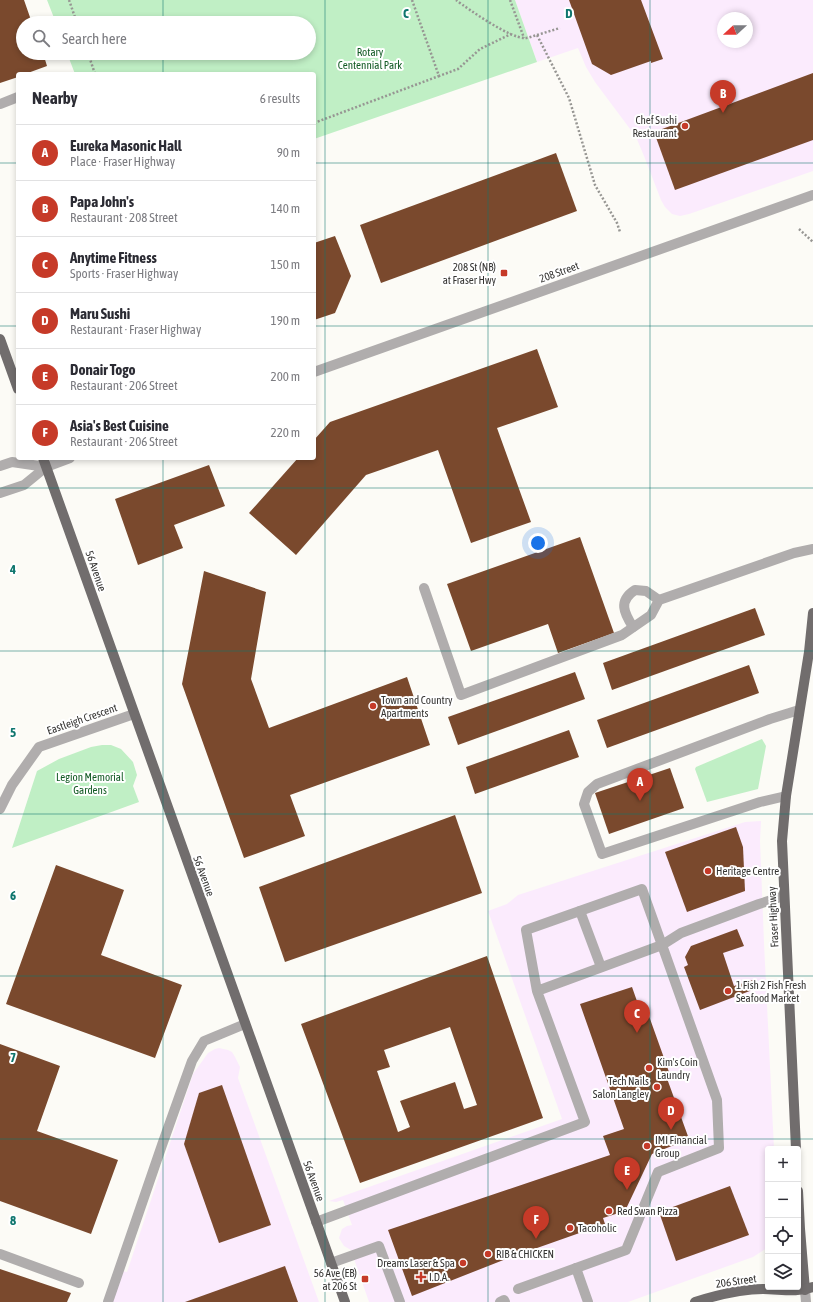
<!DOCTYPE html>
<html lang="en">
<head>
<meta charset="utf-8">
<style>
	body { margin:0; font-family:"Asap Condensed",sans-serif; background:#f7f7f7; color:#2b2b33 }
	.controls { position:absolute; right:12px; bottom:12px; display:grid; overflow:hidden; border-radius:4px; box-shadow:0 2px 6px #0003 }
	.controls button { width:36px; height:36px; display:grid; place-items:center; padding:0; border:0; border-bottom:1px solid #e1e1e2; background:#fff; color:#2b2b33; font:20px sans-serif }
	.compass { position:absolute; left:717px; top:12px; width:36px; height:36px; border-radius:50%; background:#fff; box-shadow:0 2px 6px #0003; rotate:249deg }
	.you { position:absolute; left:538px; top:543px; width:14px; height:14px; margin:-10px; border:3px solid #fff; border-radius:50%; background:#1a73e8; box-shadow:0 0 0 6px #1a73e833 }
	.badge { display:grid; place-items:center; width:26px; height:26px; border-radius:50%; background:#c63a28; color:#fff; font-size:13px; font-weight:700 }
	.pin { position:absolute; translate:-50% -33px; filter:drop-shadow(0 1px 2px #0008) }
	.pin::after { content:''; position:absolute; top:21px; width:14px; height:12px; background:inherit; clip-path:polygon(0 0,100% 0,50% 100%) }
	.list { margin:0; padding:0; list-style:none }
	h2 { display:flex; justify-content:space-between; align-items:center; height:52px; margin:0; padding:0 16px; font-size:17px }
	h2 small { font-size:13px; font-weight:400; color:#7c7c81 }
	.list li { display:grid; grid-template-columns:26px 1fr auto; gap:12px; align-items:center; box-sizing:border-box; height:56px; padding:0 16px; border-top:1px solid #e1e1e2 }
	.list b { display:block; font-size:15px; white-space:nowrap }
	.list p { margin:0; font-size:13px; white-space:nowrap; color:#7c7c81 }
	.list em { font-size:13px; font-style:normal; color:#7c7c81 }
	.icon { flex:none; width:22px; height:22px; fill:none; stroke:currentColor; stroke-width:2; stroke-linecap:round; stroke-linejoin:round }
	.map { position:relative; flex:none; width:813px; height:1302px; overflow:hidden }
	.search { position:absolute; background:#fff; box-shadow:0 2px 6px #0003; left:16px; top:16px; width:300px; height:44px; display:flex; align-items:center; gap:10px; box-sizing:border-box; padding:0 14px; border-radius:22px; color:#7c7c81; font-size:15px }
	.panel { position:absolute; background:#fff; box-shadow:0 2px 6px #0003; left:16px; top:72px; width:300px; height:388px; border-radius:4px }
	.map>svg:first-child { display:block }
</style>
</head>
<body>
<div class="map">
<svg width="813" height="1302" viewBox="0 0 813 1302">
	<rect width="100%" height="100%" fill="#fcfbf6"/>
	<g fill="#fbebfd" fill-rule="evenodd">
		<path d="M515,0H813V171L689,214L680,216L672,214L665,207L661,200L644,156L636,137L595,82L586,67L578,48L537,62ZM723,18H747V42H723Z"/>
		<polygon points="761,821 760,841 764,943 774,1149 768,1149 767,1248 753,1257 628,1302 369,1302 351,1250 344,1246 339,1238 342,1229 347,1226 352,1225 343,1200 336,1202 329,1201 562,1119 488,911 507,904 518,895 745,822"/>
		<polygon points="219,1048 228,1050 232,1052 235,1057 240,1067 238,1078 319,1302 107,1302 118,1270 127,1272 193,1074 208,1053 215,1049"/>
	</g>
	<g fill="#c0efc5">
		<polygon points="47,0 515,0 537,62 314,139 314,74 75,74 67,53 309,53 309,23 56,23"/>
		<polygon points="762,739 766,746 758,789 707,802 695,769 696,767"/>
		<polygon points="102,745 111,745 121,749 133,762 137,775 133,786 139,802 12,848 37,771 59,759 91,747"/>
	</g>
	<g fill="#7a492d" fill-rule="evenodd">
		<polygon points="0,0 24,0 32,23 23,23 23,53 43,53 47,66 25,74 18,74 18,77 0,83"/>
		<polygon points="569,0 641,0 663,59 651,63 651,61 611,75 592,64"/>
		<polygon points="813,73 813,140 675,190 654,132"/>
		<polygon points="556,153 577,211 381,283 360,225"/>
		<polygon points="335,236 351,276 335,313 314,320 314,243"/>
		<polygon points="537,349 558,407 497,428 531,522 471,543 438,450 366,475 296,555 249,513 298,458 314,458 314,440 330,422"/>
		<polygon points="209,465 225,506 174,525 183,548 138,565 115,499"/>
		<polygon points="580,537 614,633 558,653 548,624 471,651 447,584"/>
		<polygon points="204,571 266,592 251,679 269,728 407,677 430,745 290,795 305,836 244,858 182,684"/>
		<polygon points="755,608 765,635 612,690 603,663"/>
		<polygon points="749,665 759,693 607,748 597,720"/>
		<polygon points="575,672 585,699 458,745 448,717"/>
		<polygon points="569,730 579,757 475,794 466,767"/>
		<polygon points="670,768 684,808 609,834 595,793"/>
		<polygon points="455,815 482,893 285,962 259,887"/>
		<polygon points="736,827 743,847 745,891 687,912 665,852"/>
		<polygon points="56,865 124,890 101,955 182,985 155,1058 6,1004"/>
		<polygon points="737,929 744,946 723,953 734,986 753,980 755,989 700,1010 684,967 688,965 685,957 691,946"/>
		<path d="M487,956L543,1118L360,1183L301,1024ZM450,1027L477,1105L464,1109L455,1082L400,1101L410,1127L398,1132L377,1071L390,1067L384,1050Z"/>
		<polygon points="632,987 638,1004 644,1002 669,1072 665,1073 689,1139 652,1154 625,1211 603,1218 605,1224 506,1259 412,1296 388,1230 610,1155 603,1136 624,1129 580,1004"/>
		<polygon points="0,1044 60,1066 37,1131 118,1160 91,1234 0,1201"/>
		<polygon points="222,1085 271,1225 219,1243 184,1144 199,1093"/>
		<polygon points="730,1186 749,1235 676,1261 659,1212"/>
		<polygon points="285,1266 298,1302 185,1302"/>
		<polygon points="0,1269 71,1293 67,1302 0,1302"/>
	</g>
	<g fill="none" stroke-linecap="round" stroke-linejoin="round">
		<g stroke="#979693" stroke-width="2.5" stroke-dasharray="2 2" stroke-linecap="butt">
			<polyline points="69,0 77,23"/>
			<polyline points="412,0 439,76 458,69 480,49 511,34"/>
			<path d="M456,0C468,9 511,39 525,38C529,38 533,36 537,35L569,98L595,185L617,223L620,232"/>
			<polyline points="510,0 524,38"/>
			<polyline points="537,35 560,28"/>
			<polyline points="88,53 95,74"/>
			<polyline points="314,123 439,76"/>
			<polyline points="799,229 813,242"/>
		</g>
		<g stroke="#b0adad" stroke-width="10">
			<polyline points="0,104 18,97"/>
			<polyline points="314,372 813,195"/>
			<polyline points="0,466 12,462 46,467"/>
			<polyline points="0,493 24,485 46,467 70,458"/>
			<polyline points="424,588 461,695 622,635 651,615 659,600 794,553 813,549"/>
			<path d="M633,627C624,613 618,601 635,590L646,591L659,600"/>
			<polyline points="786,796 760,802 602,854 584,804 588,792 597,784 770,719 799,710"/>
			<polyline points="0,809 12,785 39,747 134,714"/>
			<polyline points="580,911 601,967"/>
			<polyline points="316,1222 585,1122 537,991 662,945 642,889 526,930 537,991"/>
			<polyline points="0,1254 79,1283"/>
			<polyline points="331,1263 379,1246 400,1302"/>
			<polyline points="576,1268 588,1302"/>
			<polyline points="518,1289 626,1250 658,1172 719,1148 717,1100 662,945 681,933 759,904 784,896"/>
			<polyline points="805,1290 806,1302"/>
			<polyline points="108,1302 162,1145 192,1061 204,1041 245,1024"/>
			<polyline points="500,1302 504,1300 505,1302"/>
		</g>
		<g stroke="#716d6d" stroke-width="10">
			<polyline points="0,339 18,389"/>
			<polyline points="43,458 345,1302"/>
			<polyline points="796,1149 782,841 786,796 809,652 813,613"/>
			<polyline points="798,1191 800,1229 805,1290"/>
			<path d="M695,1302C717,1295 740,1289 763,1289C780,1289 797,1293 813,1287"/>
		</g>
	</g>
	<path fill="none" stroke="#0f766e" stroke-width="1" stroke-opacity="0.55" d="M163,0V23M325,0V1302M488,0V1302M650,0V1302M163,53V74M0,163H18M314,163H813M0,326H18M314,326H813M163,458V1302M0,488H813M0,651H813M0,814H813M0,976H813M0,1139H813"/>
	<g fill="#c63a28" stroke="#fff" stroke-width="1.5">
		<circle cx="685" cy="126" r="4"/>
		<rect x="500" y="269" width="8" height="8" rx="2"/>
		<circle cx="373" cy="706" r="4"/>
		<circle cx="708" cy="871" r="4"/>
		<circle cx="728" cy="991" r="4"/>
		<circle cx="649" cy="1068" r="4"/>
		<circle cx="657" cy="1087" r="4"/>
		<circle cx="647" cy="1146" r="4"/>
		<circle cx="609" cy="1211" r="4"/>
		<circle cx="570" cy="1228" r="4"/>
		<circle cx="488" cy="1254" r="4"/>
		<circle cx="463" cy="1263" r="4"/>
		<path d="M419 1271h4v4h4v4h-4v4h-4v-4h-4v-4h4z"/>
		<rect x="361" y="1275" width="8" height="8" rx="2"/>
	</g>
	<g text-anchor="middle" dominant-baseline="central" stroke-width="4" stroke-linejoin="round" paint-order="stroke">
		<g font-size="11" fill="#125a24" stroke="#fff">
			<text x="370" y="52">Rotary<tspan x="370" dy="13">Centennial Park</tspan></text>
			<text x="90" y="777">Legion Memorial<tspan x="90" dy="13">Gardens</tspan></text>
		</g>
		<g font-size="11" fill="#353432" stroke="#fff" text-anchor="start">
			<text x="677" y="120" text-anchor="end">Chef Sushi<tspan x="677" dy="13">Restaurant</tspan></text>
			<text x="496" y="267" text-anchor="end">208 St (NB)<tspan x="496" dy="13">at Fraser Hwy</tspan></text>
			<text x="381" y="700">Town and Country<tspan x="381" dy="13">Apartments</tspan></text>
			<text x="716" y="871">Heritage Centre</text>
			<text x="736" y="985">1 Fish 2 Fish Fresh<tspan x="736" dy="13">Seafood Market</tspan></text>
			<text x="657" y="1062">Kim's Coin<tspan x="657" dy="13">Laundry</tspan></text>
			<text x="649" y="1081" text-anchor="end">Tech Nails<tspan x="649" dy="13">Salon Langley</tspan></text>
			<text x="655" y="1140">IMI Financial<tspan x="655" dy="13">Group</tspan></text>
			<text x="617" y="1211">Red Swan Pizza</text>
			<text x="578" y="1228">Tacoholic</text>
			<text x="496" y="1254">RIB &amp; CHICKEN</text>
			<text x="455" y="1263" text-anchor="end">Dreams Laser &amp; Spa</text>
			<text x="357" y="1273" text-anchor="end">56 Ave (EB)<tspan x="357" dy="13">at 206 St</tspan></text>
			<text x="429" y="1277">I.D.A.</text>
		</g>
		<g font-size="11" fill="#353432" stroke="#fff">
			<text transform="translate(559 272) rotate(-20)">208 Street</text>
			<text transform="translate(96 571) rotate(71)">56 Avenue</text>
			<text transform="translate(82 719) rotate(-19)">Eastleigh Crescent</text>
			<text transform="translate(204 876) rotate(70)">56 Avenue</text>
			<text transform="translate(773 917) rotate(-93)">Fraser Highway</text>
			<text transform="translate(314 1181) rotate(70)">56 Avenue</text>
			<text transform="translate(736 1281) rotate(-8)">206 Street</text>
		</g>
	</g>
	<g font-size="13" text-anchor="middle" font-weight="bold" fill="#0f766e" stroke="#fff" stroke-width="4" stroke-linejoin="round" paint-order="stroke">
		<text x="406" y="18">C</text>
		<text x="569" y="18">D</text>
		<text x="13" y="574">4</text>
		<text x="13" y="737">5</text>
		<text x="13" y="900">6</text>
		<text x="13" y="1062">7</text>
		<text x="13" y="1225">8</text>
	</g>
</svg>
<div class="controls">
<button>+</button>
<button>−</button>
<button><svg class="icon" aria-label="locate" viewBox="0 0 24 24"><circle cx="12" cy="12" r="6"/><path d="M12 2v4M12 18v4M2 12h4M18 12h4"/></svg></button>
<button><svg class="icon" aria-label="layers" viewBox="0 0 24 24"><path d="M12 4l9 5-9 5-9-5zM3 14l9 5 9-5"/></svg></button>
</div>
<svg class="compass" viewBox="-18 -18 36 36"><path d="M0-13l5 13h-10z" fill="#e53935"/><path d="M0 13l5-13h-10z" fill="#7c7c81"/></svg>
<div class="you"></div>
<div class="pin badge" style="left:640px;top:801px">A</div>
<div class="pin badge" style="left:723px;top:113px">B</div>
<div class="pin badge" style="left:637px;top:1033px">C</div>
<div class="pin badge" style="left:671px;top:1130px">D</div>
<div class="pin badge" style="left:627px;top:1190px">E</div>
<div class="pin badge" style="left:536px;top:1239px">F</div>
<div class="search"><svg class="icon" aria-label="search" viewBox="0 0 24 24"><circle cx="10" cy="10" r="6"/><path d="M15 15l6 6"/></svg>Search here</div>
<section class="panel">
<h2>Nearby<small>6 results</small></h2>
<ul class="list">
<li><span class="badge">A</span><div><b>Eureka Masonic Hall</b><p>Place · Fraser Highway</p></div><em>90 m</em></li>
<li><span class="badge">B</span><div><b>Papa John's</b><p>Restaurant · 208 Street</p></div><em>140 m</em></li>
<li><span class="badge">C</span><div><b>Anytime Fitness</b><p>Sports · Fraser Highway</p></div><em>150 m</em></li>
<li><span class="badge">D</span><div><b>Maru Sushi</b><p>Restaurant · Fraser Highway</p></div><em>190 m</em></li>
<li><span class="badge">E</span><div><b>Donair Togo</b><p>Restaurant · 206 Street</p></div><em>200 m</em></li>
<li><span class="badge">F</span><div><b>Asia's Best Cuisine</b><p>Restaurant · 206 Street</p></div><em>220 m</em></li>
</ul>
</section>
</div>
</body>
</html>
